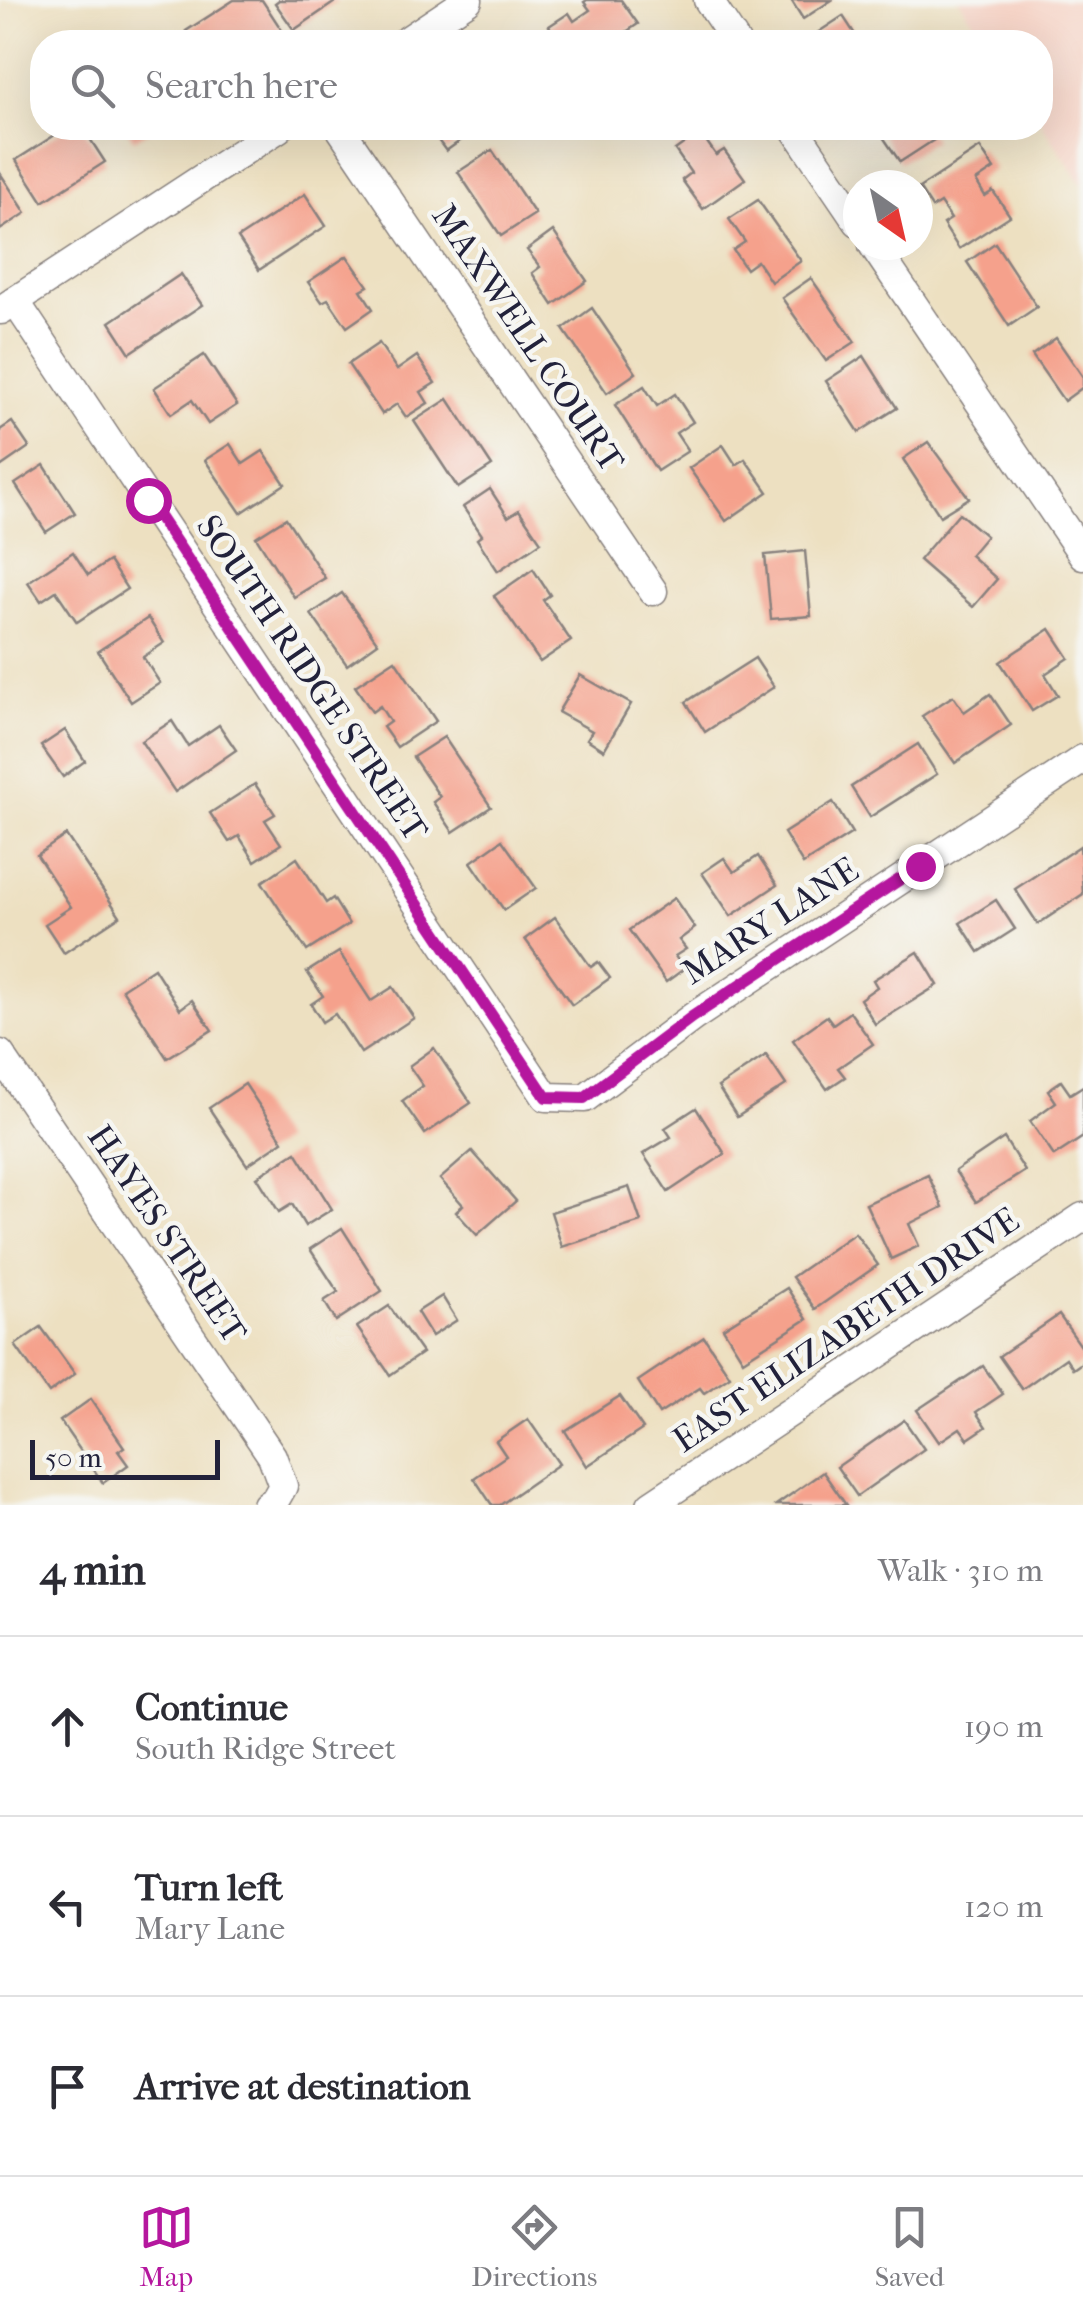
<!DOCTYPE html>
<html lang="en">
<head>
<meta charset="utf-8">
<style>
	body { margin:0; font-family:"IM FELL French Canon",serif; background:#f2f2f3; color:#2b2b33 }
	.compass { position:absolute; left:843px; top:170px; width:90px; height:90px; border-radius:50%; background:#fff; box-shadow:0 10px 40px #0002; rotate:146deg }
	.scale { position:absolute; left:30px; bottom:25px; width:190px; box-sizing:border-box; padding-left:10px; border:5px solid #22223b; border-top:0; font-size:28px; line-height:35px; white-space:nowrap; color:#22223b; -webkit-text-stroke:8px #f6f6f2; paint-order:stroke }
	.stop { position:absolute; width:30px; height:30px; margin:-22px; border:8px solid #b5179e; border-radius:50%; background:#fff }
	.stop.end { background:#b5179e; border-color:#fff; box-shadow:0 2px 10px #0008 }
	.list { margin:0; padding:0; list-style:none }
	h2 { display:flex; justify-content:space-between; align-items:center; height:130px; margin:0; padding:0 40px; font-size:42px }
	h2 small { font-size:32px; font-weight:400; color:#7c7c81 }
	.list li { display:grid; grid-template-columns:65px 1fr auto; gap:30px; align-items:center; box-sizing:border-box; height:180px; padding:0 40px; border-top:2px solid #e1e1e2 }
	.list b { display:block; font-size:38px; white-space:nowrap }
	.list p { margin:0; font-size:32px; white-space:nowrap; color:#7c7c81 }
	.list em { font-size:32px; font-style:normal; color:#7c7c81 }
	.icon { flex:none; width:55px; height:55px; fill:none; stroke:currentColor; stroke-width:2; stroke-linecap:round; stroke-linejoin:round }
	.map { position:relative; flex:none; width:1083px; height:1505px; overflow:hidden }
	.search { position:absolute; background:#fff; box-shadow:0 10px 40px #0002; left:30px; right:30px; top:30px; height:110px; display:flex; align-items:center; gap:25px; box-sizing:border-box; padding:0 35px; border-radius:40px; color:#7c7c81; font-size:38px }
	.sheet { height:670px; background:#fff }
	nav { display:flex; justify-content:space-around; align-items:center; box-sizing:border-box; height:140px; border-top:2px solid #e1e1e2; background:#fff; font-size:28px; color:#7c7c81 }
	nav a { display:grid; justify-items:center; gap:5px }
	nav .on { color:#b5179e }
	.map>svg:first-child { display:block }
</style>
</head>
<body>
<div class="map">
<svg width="1083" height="1505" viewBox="0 0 1083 1505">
	<rect width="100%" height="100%" fill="#f6f6f2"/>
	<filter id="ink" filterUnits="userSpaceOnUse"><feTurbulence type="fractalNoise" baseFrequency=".01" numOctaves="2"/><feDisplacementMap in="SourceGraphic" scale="20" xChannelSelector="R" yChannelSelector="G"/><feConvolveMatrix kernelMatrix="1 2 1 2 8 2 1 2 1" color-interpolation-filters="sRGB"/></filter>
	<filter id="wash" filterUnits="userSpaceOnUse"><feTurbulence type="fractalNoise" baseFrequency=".0048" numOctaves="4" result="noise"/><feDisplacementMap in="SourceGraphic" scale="40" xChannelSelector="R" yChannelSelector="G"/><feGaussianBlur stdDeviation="2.25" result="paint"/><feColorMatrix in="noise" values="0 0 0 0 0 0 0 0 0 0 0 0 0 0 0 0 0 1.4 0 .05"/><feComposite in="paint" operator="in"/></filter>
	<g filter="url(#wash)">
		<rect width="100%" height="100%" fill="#ede0c1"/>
		<polygon fill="#f6d2c4" points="959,0 1083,0 1083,186 1041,123 1040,42 987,42"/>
		<g id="blocks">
			<g fill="#f5a18c">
				<polygon points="234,0 262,0 287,38 280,42 245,42 240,34 227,42 193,42 186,31"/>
				<polygon points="279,0 338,0 294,30 275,3"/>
				<polygon points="587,0 621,0 638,24 611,42 560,42 549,26 569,13 574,21 590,10 584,2"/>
				<polygon points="791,0 832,0 803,19"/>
				<polygon points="843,16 860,42 823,42 817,33"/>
				<polygon points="66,128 83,128 105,162 43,202 16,160"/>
				<polygon points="126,128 153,128 134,140"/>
				<polygon points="429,128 478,128 446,151"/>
				<polygon points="877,128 926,128 934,140 900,162"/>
				<polygon points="700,132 716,155 724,150 745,179 703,209 682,180 691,173 675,150"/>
				<polygon points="980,148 994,169 976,181 985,196 993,191 1010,216 959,249 943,224 951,219 940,203 932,208 919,188"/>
				<polygon points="492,150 535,214 501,236 458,172"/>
				<polygon points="0,173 26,213 0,230"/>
				<polygon points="305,194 326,226 259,270 238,238"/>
				<polygon points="758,200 801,261 771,282 757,261 746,269 733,250 745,242 729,219"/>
				<polygon points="553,231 587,281 553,305 532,273 540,267 527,250"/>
				<polygon points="995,243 1037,307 1009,326 967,262"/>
				<polygon points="347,256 368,286 361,290 373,309 347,327 328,299 322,302 308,282"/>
				<polygon points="181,274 202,305 130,353 110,322"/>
				<polygon points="811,278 855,342 826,361 782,298"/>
				<polygon points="592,308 636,373 607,393 563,329"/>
				<polygon points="1056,338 1083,377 1083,387 1064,401 1032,355"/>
				<polygon points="379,343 397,370 417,356 435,383 421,392 428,403 406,417 397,404 382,414 348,364"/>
				<polygon points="204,355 237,405 208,424 192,400 171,414 154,388"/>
				<polygon points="864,356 897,408 859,432 826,381"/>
				<polygon points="644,386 657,406 675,394 693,422 676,433 688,451 657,471 615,405"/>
				<polygon points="448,399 492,466 458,488 414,421"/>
				<polygon points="12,422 29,447 0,467 0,430"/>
				<polygon points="928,442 969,498 940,516 903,459"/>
				<polygon points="230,444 243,464 263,451 285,484 241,513 205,460"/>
				<polygon points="723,445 736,465 745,459 768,492 726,521 689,468"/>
				<polygon points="44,465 75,513 46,532 15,484"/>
				<polygon points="490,489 508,517 519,510 541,542 498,571 477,539 482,535 463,507"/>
				<polygon points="959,513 986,536 970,555 997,579 973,607 919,560"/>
				<polygon points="286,518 325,578 294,597 256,537"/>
				<polygon points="805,551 811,616 771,619 765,555"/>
				<polygon points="73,552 88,575 109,561 127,589 77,622 56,591 41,601 28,582"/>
				<polygon points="533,569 550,595 543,600 571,641 540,662 494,596"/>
				<polygon points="342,593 378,643 347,665 311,614"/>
				<polygon points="148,618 164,643 143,657 160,683 131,702 98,651"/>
				<polygon points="1050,629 1069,658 1045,674 1058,695 1032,711 1000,662"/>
				<polygon points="755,658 774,687 705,732 686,702"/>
				<polygon points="395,660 436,721 397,747 383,727 390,722 380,706 372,712 355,686"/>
				<polygon points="580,675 631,704 604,750 587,739 592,731 558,712"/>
				<polygon points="990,694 1011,725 955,763 922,716 953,696 964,712"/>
				<polygon points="172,721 188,746 219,725 236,750 175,792 141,741"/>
				<polygon points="65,730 85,761 63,777 41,746"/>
				<polygon points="444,737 491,807 453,832 433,802 440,797 413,757"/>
				<polygon points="918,744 937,774 870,817 851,787"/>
				<polygon points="255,784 275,814 265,820 281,844 255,861 239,836 229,842 210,813"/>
				<polygon points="833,802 852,833 803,864 784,833"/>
				<polygon points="66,835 120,916 64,953 45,924 71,907 37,855"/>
				<polygon points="502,840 536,888 504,910 471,862"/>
				<polygon points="1080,846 1083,894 1038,924 1015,889"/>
				<polygon points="758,856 777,885 731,916 702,873 724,858 734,872"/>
				<polygon points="297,858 326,903 333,898 349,924 307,951 262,882"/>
				<polygon points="674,898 695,928 679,940 686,949 675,956 684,969 666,982 629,930"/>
				<polygon points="996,900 1015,929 979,952 960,923"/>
				<polygon points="555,917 591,967 598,962 610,978 572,1005 525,939"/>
				<polygon points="339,952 371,1001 393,987 414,1018 361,1053 335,1014 322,1022 311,1004 323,996 307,972"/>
				<polygon points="918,952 938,985 875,1024 860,999 877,987 873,980"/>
				<polygon points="154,968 180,1009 192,1000 212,1030 167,1058 122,989"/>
				<polygon points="850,1012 873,1044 838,1068 845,1077 827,1089 793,1040 827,1016 833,1024"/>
				<polygon points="434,1048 471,1103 425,1134 402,1101 423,1086 409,1066"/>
				<polygon points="766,1055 786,1085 737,1117 718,1087"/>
				<polygon points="1061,1081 1070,1094 1083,1086 1083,1137 1054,1156 1030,1121 1056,1102 1048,1090"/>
				<polygon points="245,1084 283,1141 247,1165 209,1108"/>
				<polygon points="696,1108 725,1154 668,1192 643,1154 671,1137 665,1128"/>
				<polygon points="1004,1138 1025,1171 976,1202 955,1171"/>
				<polygon points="472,1151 516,1201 477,1235 456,1212 463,1205 440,1179"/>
				<polygon points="296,1152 332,1209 305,1226 292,1204 279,1212 257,1177"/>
				<polygon points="928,1175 943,1207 909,1224 919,1246 891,1259 866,1204"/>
				<polygon points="629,1187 641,1222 562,1247 551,1212"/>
				<polygon points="342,1228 382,1291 336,1321 324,1301 338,1292 310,1249"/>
				<polygon points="855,1233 878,1265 815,1309 792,1277"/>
				<polygon points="787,1288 807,1319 743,1360 723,1328"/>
				<polygon points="442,1296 457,1320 432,1336 417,1312"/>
				<polygon points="389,1306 422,1353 390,1375 357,1327"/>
				<polygon points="1059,1315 1083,1349 1083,1362 1073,1369 1066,1358 1022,1389 999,1356"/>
				<polygon points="41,1327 75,1374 49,1393 15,1345"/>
				<polygon points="704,1337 730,1376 704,1393 700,1388 659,1414 638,1381"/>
				<polygon points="983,1366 1003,1394 976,1412 986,1427 968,1439 960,1428 939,1442 917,1410"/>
				<polygon points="620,1396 643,1429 587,1466 565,1431"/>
				<polygon points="91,1399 124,1447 118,1451 128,1465 103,1483 60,1421"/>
				<polygon points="528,1419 559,1464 500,1505 492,1505 474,1478 506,1456 496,1441"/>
				<polygon points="904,1420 924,1449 857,1496 837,1467"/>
				<polygon points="823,1472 846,1505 776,1505"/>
			</g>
		</g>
	</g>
	<g filter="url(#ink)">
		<use href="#blocks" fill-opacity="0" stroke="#88817e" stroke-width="2.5"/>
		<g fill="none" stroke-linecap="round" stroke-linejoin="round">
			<g stroke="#88817e" stroke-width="31">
				<g id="minor">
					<polyline points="708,0 736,42"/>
					<polyline points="405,42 468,0"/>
					<polyline points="340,128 653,591"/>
					<polyline points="794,128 858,222"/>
					<polyline points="873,245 1083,555"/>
					<polyline points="15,301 546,1097 585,1098 693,1017 1083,759"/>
					<polyline points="1,310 279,128"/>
					<polyline points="0,1054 272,1456 283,1486 275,1500 267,1505"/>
					<polyline points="651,1505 1083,1217"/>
				</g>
			</g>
			<use href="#minor" stroke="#fff" stroke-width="28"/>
		</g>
	</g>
	<g fill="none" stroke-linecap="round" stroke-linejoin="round" filter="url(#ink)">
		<polyline stroke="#b5179e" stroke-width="12" points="148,500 546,1097 584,1098 692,1017 920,866"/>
	</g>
	<g text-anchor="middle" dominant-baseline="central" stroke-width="9" stroke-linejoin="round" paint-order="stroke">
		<g font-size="35" fill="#22223b" stroke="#f6f6f2">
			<text transform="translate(528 338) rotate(56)">MAXWELL COURT</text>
			<text transform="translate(312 678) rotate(56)">SOUTH RIDGE STREET</text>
			<text transform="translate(770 921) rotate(-33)">MARY LANE</text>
			<text transform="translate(167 1234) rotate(56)">HAYES STREET</text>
			<text transform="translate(846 1330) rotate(-34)">EAST ELIZABETH DRIVE</text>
		</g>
	</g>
</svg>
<svg class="compass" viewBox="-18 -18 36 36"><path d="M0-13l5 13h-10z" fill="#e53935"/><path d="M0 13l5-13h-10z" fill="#7c7c81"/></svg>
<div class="scale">50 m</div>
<div class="stop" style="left:148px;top:500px"></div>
<div class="stop end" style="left:920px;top:866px"></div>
<div class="search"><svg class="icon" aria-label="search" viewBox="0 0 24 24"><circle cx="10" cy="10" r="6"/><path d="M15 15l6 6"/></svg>Search here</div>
</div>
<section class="sheet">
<h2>4 min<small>Walk · 310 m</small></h2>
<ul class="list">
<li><svg class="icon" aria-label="ahead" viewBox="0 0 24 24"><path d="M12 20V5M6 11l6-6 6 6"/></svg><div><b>Continue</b><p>South Ridge Street</p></div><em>190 m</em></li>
<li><svg class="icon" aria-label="left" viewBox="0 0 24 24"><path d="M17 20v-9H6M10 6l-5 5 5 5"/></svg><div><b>Turn left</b><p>Mary Lane</p></div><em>120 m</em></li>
<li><svg class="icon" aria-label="arrive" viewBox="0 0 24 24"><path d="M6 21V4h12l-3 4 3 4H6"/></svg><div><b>Arrive at destination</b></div></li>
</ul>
</section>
<nav>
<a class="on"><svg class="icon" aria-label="map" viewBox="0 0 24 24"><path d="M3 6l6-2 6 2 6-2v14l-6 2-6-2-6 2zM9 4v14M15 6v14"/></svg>Map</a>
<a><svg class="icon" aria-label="directions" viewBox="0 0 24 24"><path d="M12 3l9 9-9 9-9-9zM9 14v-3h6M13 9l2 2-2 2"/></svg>Directions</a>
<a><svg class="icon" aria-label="saved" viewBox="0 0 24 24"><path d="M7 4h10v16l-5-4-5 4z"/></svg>Saved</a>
</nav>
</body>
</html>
